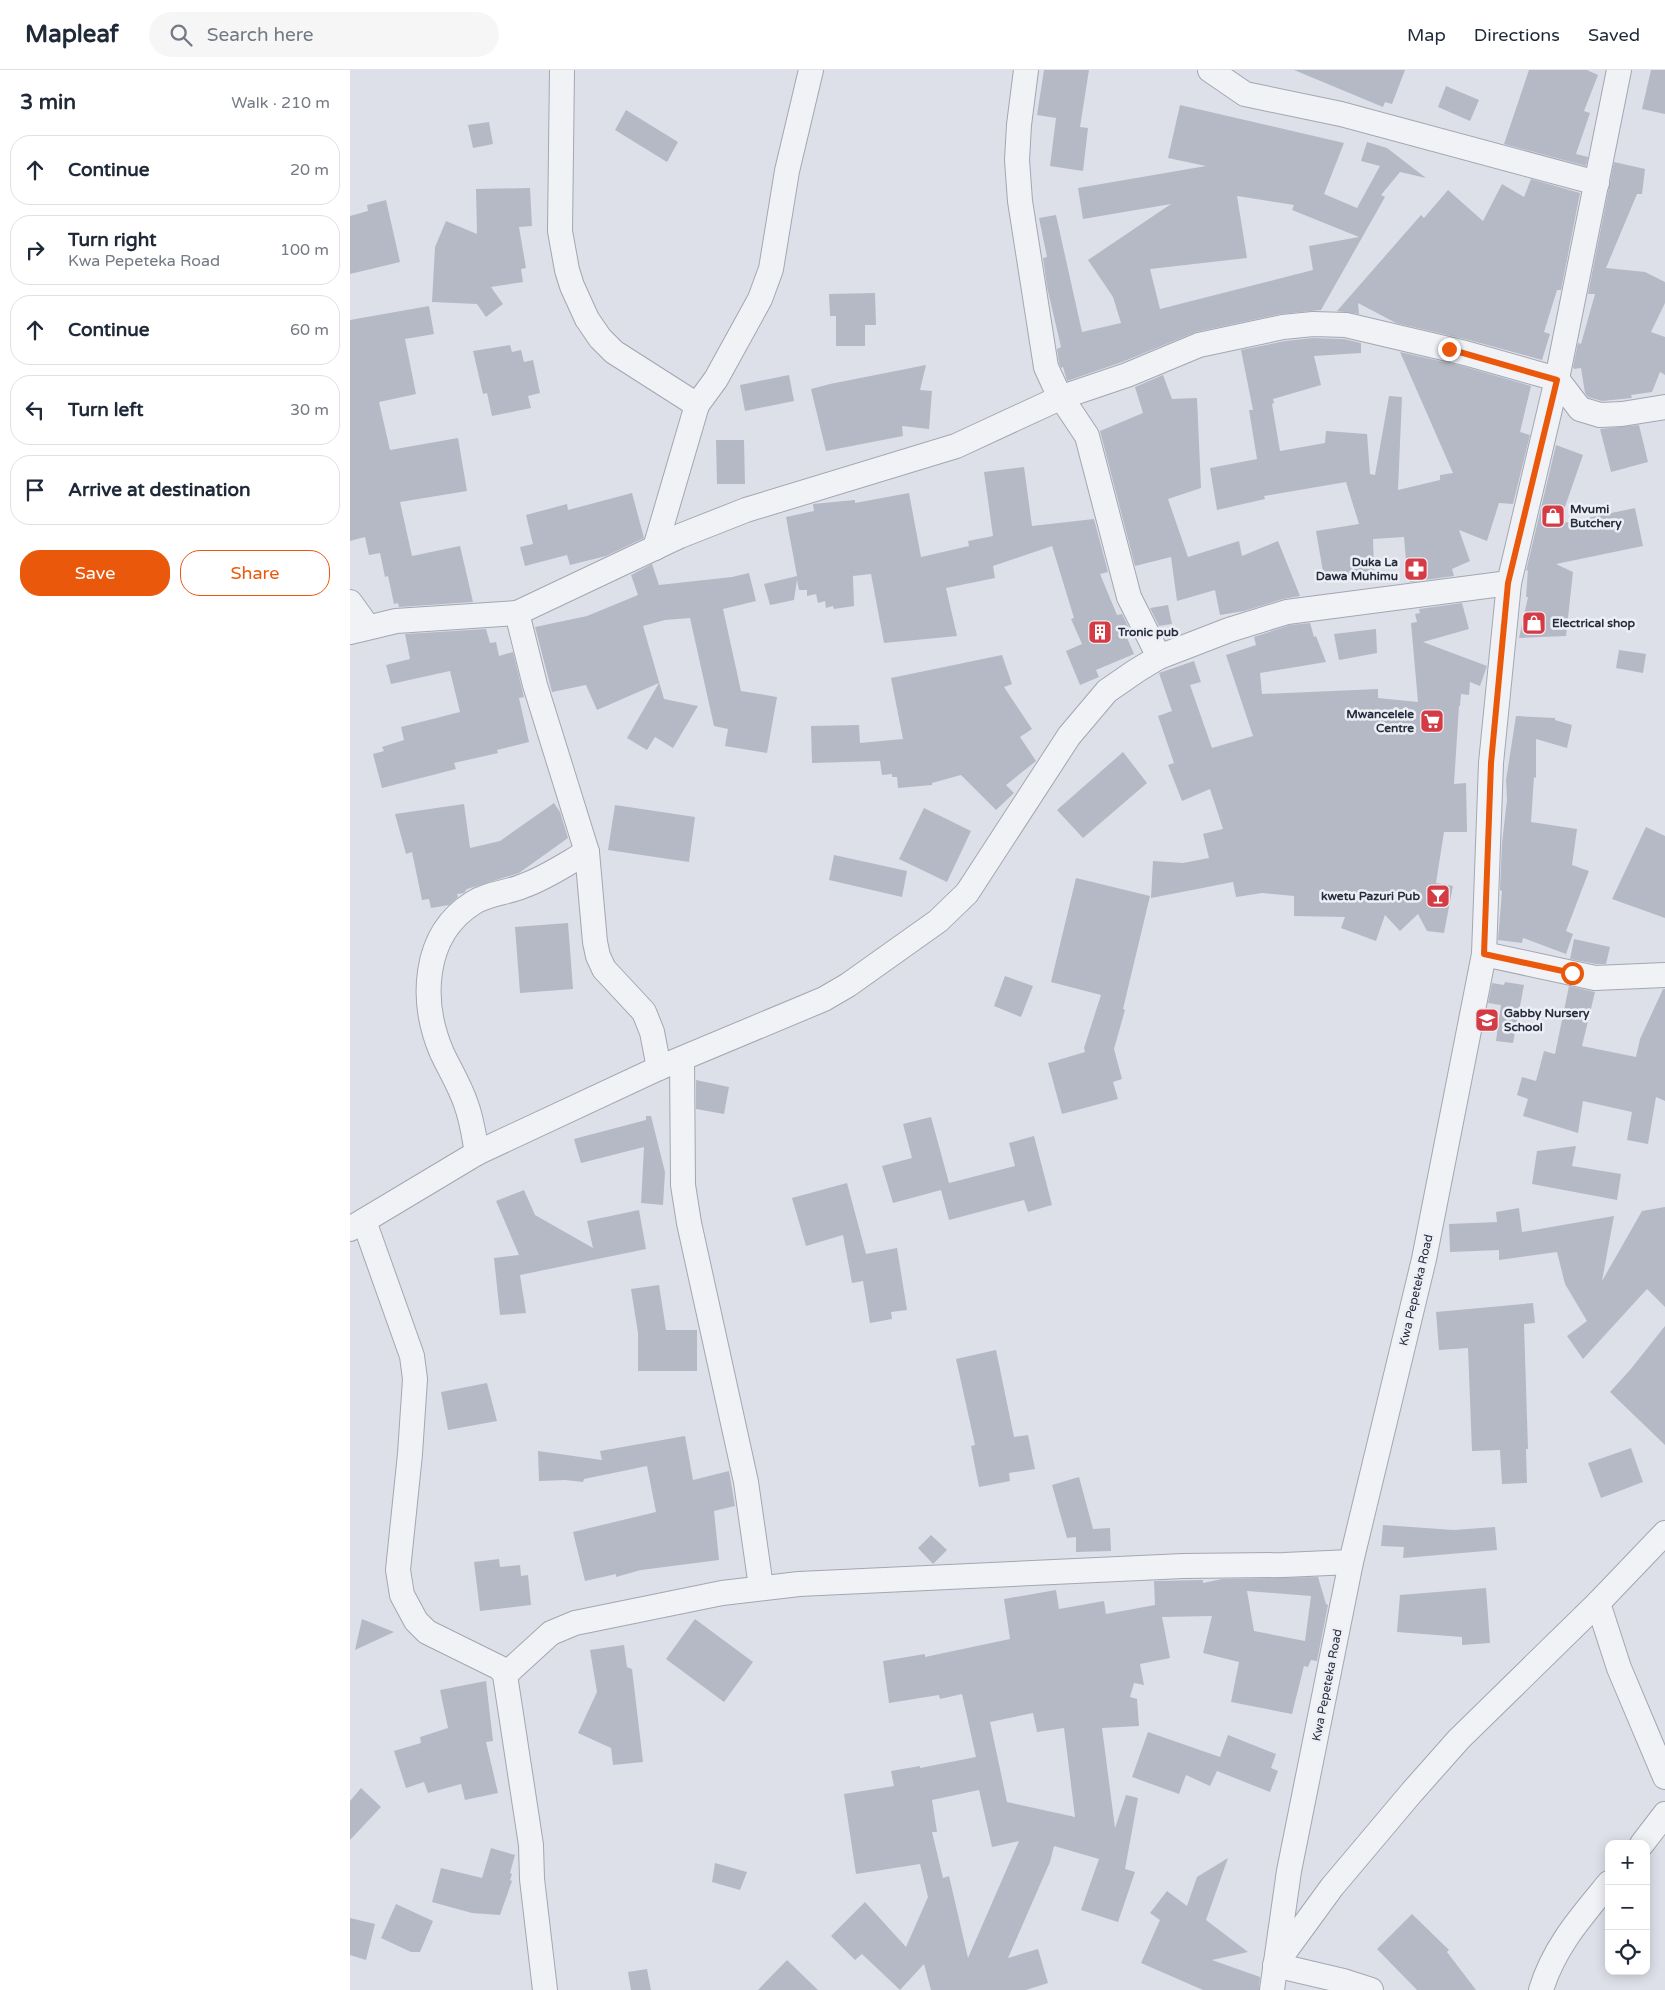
<!DOCTYPE html>
<html lang="en">
<head>
<meta charset="utf-8">
<style>
	body { margin:0; font-family:"Varela Round",sans-serif; background:#f6f6f7; color:#1f2937 }
	.controls { position:absolute; right:15px; bottom:15px; display:grid; overflow:hidden; border-radius:10px; box-shadow:0 2px 12px #0003 }
	.controls button { width:45px; height:45px; display:grid; place-items:center; padding:0; border:0; border-bottom:1px solid #e0e1e3; background:#fff; color:#1f2937; font:25px sans-serif }
	.stop { position:absolute; width:15px; height:15px; margin:-11px; border:4px solid #ea580c; border-radius:50%; background:#fff }
	.stop.end { background:#ea580c; border-color:#fff; box-shadow:0 1px 5px #0008 }
	.list { margin:0; padding:0; list-style:none }
	h2 { display:flex; justify-content:space-between; align-items:center; height:65px; margin:0; padding:0 20px; font-size:21px }
	h2 small { font-size:16px; font-weight:400; color:#747a83 }
	.list li { display:grid; grid-template-columns:32px 1fr auto; gap:15px; align-items:center; box-sizing:border-box; height:70px; margin:0 10px 10px; padding:0 10px; border:1px solid #e0e1e3; border-radius:20px }
	.list b { display:block; font-size:19px; white-space:nowrap }
	.list p { margin:0; font-size:16px; white-space:nowrap; color:#747a83 }
	.list em { font-size:16px; font-style:normal; color:#747a83 }
	.actions { display:flex; gap:10px; padding:15px 20px }
	.actions a { flex:1; padding:11px 0; border:1px solid #ea580c; border-radius:20px; text-align:center; font-size:18px; color:#ea580c }
	.actions .main { background:#ea580c; color:#fff }
	.icon { flex:none; width:28px; height:28px; fill:none; stroke:currentColor; stroke-width:2; stroke-linecap:round; stroke-linejoin:round }
	.map { position:relative; flex:none; width:1315px; height:1920px; overflow:hidden }
	header { display:flex; align-items:center; gap:30px; box-sizing:border-box; height:70px; padding:0 25px; background:#fff; border-bottom:1px solid #e0e1e3 }
	header strong { font-size:24px }
	nav { display:flex; gap:28px; margin-inline-start:auto; font-size:18px }
	.search { width:350px; height:45px; background:#f6f6f7; display:flex; align-items:center; gap:12px; box-sizing:border-box; padding:0 18px; border-radius:28px; color:#747a83; font-size:19px }
	main { display:flex }
	aside { flex:1; background:#fff }
	.map>svg:first-child { display:block }
</style>
</head>
<body>
<header>
<strong>Mapleaf</strong>
<div class="search"><svg class="icon" aria-label="search" viewBox="0 0 24 24"><circle cx="10" cy="10" r="6"/><path d="M15 15l6 6"/></svg>Search here</div>
<nav><a>Map</a><a>Directions</a><a>Saved</a></nav>
</header>
<main>
<aside>
<h2>3 min<small>Walk · 210 m</small></h2>
<ul class="list">
<li><svg class="icon" aria-label="ahead" viewBox="0 0 24 24"><path d="M12 20V5M6 11l6-6 6 6"/></svg><div><b>Continue</b></div><em>20 m</em></li>
<li><svg class="icon" aria-label="right" viewBox="0 0 24 24"><path d="M7 20v-9h11M14 6l5 5-5 5"/></svg><div><b>Turn right</b><p>Kwa Pepeteka Road</p></div><em>100 m</em></li>
<li><svg class="icon" aria-label="ahead" viewBox="0 0 24 24"><path d="M12 20V5M6 11l6-6 6 6"/></svg><div><b>Continue</b></div><em>60 m</em></li>
<li><svg class="icon" aria-label="left" viewBox="0 0 24 24"><path d="M17 20v-9H6M10 6l-5 5 5 5"/></svg><div><b>Turn left</b></div><em>30 m</em></li>
<li><svg class="icon" aria-label="arrive" viewBox="0 0 24 24"><path d="M6 21V4h12l-3 4 3 4H6"/></svg><div><b>Arrive at destination</b></div></li>
</ul>
<div class="actions"><a class="main">Save</a><a>Share</a></div>
</aside>
<div class="map">
<svg width="1315" height="1920" viewBox="0 0 1315 1920">
	<rect width="100%" height="100%" fill="#dde0e8"/>
	<g fill="#b4b9c5" fill-rule="evenodd">
		<polygon points="694,0 739,0 730,57 738,58 733,101 700,96 706,48 687,45"/>
		<polygon points="944,0 1055,0 1042,34 1035,32 1033,37"/>
		<polygon points="1179,0 1237,0 1248,5 1234,41 1240,43 1226,84 1238,87 1236,96 1154,74"/>
		<polygon points="1301,0 1315,0 1315,44 1292,39"/>
		<polygon points="1096,16 1129,30 1120,51 1088,37"/>
		<path d="M830,35L994,73L974,124L1007,138L1030,96L1011,91L1017,72L1037,78L1076,108L1050,102L1031,125L1035,127L971,240L930,244L846,262L772,292L717,311L713,297L711,298L709,293L707,279L711,277L697,217L693,188L697,187L689,148L706,145L732,262L771,253L763,227L738,190L821,134L733,149L728,118L856,96L818,88ZM887,126L944,135L942,140L1009,167L959,176L963,200L810,239L800,199L897,188Z"/>
		<polygon points="276,40 328,72 317,92 265,60"/>
		<polygon points="139,52 143,74 123,78 118,55"/>
		<polygon points="1264,92 1295,99 1292,124 1287,124 1256,198 1295,202 1315,212 1315,233 1301,262 1315,267 1315,305 1310,302 1302,322 1281,325 1282,328 1252,331 1238,327 1235,323 1231,298 1224,299 1223,297 1228,273 1231,274 1245,224 1238,224"/>
		<polygon points="1181,109 1230,123 1211,220 1207,220 1194,262 1200,264 1192,290 1119,270 1046,253 1008,233 1009,244 987,241 1071,145 1074,148 1098,120 1133,151 1152,114 1174,127"/>
		<polygon points="180,118 182,156 169,157 176,198 171,199 173,212 141,217 153,234 136,247 127,234 82,232 85,177 96,151 127,164 126,119"/>
		<polygon points="36,130 50,192 0,204 0,146 18,141 17,135"/>
		<polygon points="525,223 526,255 515,255 515,276 486,276 486,246 480,246 479,224"/>
		<polygon points="79,236 84,264 55,269 66,324 29,332 40,380 108,368 117,421 50,432 62,486 110,476 123,532 49,537 48,533 44,534 38,506 35,507 30,483 19,485 15,467 0,471 0,250"/>
		<polygon points="963,268 994,269 1011,273 1011,283 964,286 971,315 923,329 924,333 922,334 930,381 975,373 976,361 1017,364 1020,404 1025,405 1039,326 1052,327 1048,420 1090,410 1090,405 1103,403 1050,282 1112,296 1181,316 1170,362 1180,365 1163,434 1149,433 1137,471 1109,460 1120,491 1102,499 1104,506 1060,512 1057,503 1054,467 1023,469 1024,500 975,513 966,461 1009,454 996,412 914,426 915,429 867,440 860,398 907,389 899,340 903,340 891,280 935,271"/>
		<polygon points="160,275 162,282 171,280 174,292 183,290 190,323 178,326 181,338 142,346 137,323 133,324 123,281"/>
		<polygon points="576,295 570,320 582,321 579,359 552,356 553,366 476,381 461,319 480,314"/>
		<polygon points="439,305 444,331 395,341 390,315"/>
		<polygon points="813,305 822,329 847,328 851,418 818,429 838,487 889,471 892,486 928,471 950,526 933,529 894,541 870,545 865,520 827,531 821,487 785,496 750,361 793,343 785,317"/>
		<polygon points="1289,355 1298,392 1261,402 1250,359"/>
		<polygon points="366,370 394,370 395,414 367,414"/>
		<polygon points="1206,375 1233,385 1209,454 1285,438 1293,476 1206,494 1223,502 1216,566 1169,568 1178,527 1176,527 1178,500 1176,501"/>
		<polygon points="674,397 682,456 744,449 758,502 750,504 767,545 772,544 781,562 775,563 784,584 746,600 749,607 730,615 716,581 732,574 721,549 724,548 702,476 643,496 645,508 596,518 607,566 534,573 521,504 503,506 504,536 484,539 483,536 476,538 475,531 468,533 466,524 457,526 457,520 449,520 447,510 444,530 420,535 414,514 447,506 436,447 464,441 463,434 505,430 505,433 559,423 571,487 619,476 618,471 643,466 634,402"/>
		<polygon points="282,423 294,468 256,486 220,495 217,485 175,496 170,477 183,474 176,445 217,434 218,440"/>
		<polygon points="302,494 309,515 382,507 399,503 406,531 373,539 391,621 427,627 417,683 375,676 378,659 364,656 340,548 315,550 293,556 314,629 348,636 323,678 305,667 297,680 277,668 309,613 247,640 236,615 202,622 185,557 237,546 288,525 281,505"/>
		<polygon points="1112,533 1119,559 1073,572 1137,596 1130,616 1120,612 1119,625 1111,624 1110,636 1109,636 1104,714 1116,713 1117,762 1094,762 1086,813 1103,816 1094,863 1077,861 1068,844 1050,861 1035,845 1026,871 991,858 995,847 944,846 944,826 912,823 886,827 883,812 801,828 803,791 833,793 859,788 853,764 873,759 860,719 832,731 818,695 824,693 808,646 822,641 809,603 844,591 851,612 840,615 862,678 903,666 876,585 906,575 904,567 940,555 960,553 964,567 966,566 976,592 910,603 912,624 1028,619 1028,628 1068,632 1061,553 1067,552 1065,544 1070,543 1069,539"/>
		<polygon points="818,535 822,554 809,556 800,538"/>
		<polygon points="136,559 140,573 146,572 149,586 163,582 174,627 169,628 179,672 147,680 148,683 104,693 106,699 32,718 23,684 34,681 32,677 54,670 51,657 110,642 100,601 41,614 36,595 60,589 55,564"/>
		<polygon points="1026,559 1027,583 989,590 984,564"/>
		<polygon points="1269,580 1296,584 1293,603 1266,598"/>
		<polygon points="652,585 662,614 654,617 682,659 670,667 686,691 656,715 664,723 646,740 611,705 582,713 582,715 548,718 547,707 542,707 542,704 532,705 530,691 462,693 461,656 509,655 510,673 553,669 541,608"/>
		<polygon points="1166,646 1205,648 1205,650 1222,655 1217,678 1186,669 1186,708 1184,707 1181,752 1227,759 1222,795 1239,801 1216,861 1223,864 1216,884 1173,868 1172,873 1148,870 1152,821 1150,820 1152,773 1157,730 1156,710"/>
		<polygon points="773,682 797,713 733,768 707,740"/>
		<polygon points="204,733 210,742 218,768 169,803 117,819 114,823 107,824 108,827 99,835 81,838 79,829 72,830 62,782 56,784 45,744 114,734 120,778 150,771"/>
		<polygon points="265,735 345,747 339,792 258,780"/>
		<polygon points="574,738 621,761 597,812 549,789"/>
		<polygon points="1296,757 1315,766 1315,848 1262,829"/>
		<polygon points="484,785 557,801 552,827 479,810"/>
		<polygon points="726,808 800,826 773,939 775,940 764,979 772,1009 763,1012 768,1029 712,1044 698,993 735,982 734,978 751,925 701,912"/>
		<polygon points="218,853 223,919 170,923 165,857"/>
		<polygon points="1224,869 1260,877 1256,894 1246,894 1220,889"/>
		<polygon points="655,906 683,916 671,947 644,936"/>
		<polygon points="1155,912 1174,915 1163,973 1146,971 1151,935 1138,933 1142,913 1154,915"/>
		<polygon points="1219,916 1245,922 1232,976 1286,987 1290,969 1313,919 1315,919 1315,1031 1306,1027 1298,1074 1277,1070 1282,1042 1233,1031 1228,1063 1173,1046 1178,1029 1167,1025 1172,1007 1186,1011 1194,981 1205,984"/>
		<polygon points="346,1010 379,1017 374,1044 346,1039"/>
		<polygon points="296,1046 301,1046 315,1102 313,1135 291,1133 294,1077 231,1093 224,1069 296,1050"/>
		<polygon points="581,1047 599,1113 665,1096 659,1073 684,1066 702,1135 678,1142 674,1130 599,1150 591,1120 543,1133 532,1096 562,1088 553,1054"/>
		<polygon points="1226,1076 1222,1096 1271,1104 1267,1130 1182,1114 1187,1081"/>
		<polygon points="497,1113 516,1184 547,1178 557,1240 541,1242 542,1249 520,1253 513,1211 502,1213 493,1165 456,1176 442,1128"/>
		<polygon points="174,1120 185,1145 243,1178 237,1151 289,1140 296,1179 170,1205 176,1243 150,1245 144,1188 169,1185 146,1131"/>
		<polygon points="1315,1137 1315,1237 1297,1219 1233,1289 1217,1266 1237,1251 1215,1214 1207,1182 1149,1190 1149,1180 1100,1182 1099,1154 1147,1152 1146,1142 1169,1138 1172,1162 1264,1146 1252,1211 1292,1141"/>
		<polygon points="309,1215 316,1260 347,1260 347,1301 288,1301 288,1263 281,1219"/>
		<polygon points="1183,1233 1185,1253 1174,1254 1178,1379 1176,1379 1177,1413 1152,1414 1150,1380 1122,1381 1118,1278 1089,1280 1086,1242"/>
		<polygon points="1315,1256 1315,1375 1260,1322 1280,1300"/>
		<polygon points="646,1280 664,1367 678,1365 685,1399 659,1403 660,1411 629,1417 621,1376 625,1375 606,1289"/>
		<polygon points="137,1313 147,1351 98,1360 91,1322"/>
		<polygon points="335,1366 343,1410 379,1401 385,1436 364,1441 369,1490 291,1500 266,1507 266,1504 235,1511 223,1462 306,1442 297,1396 234,1409 233,1412 215,1410 189,1411 188,1381 252,1390 250,1381"/>
		<polygon points="1281,1378 1293,1412 1251,1428 1238,1393"/>
		<polygon points="729,1407 743,1459 760,1458 761,1481 726,1482 726,1467 717,1468 702,1415"/>
		<polygon points="1033,1455 1104,1460 1145,1457 1147,1480 1053,1488 1054,1477 1031,1476"/>
		<polygon points="581,1465 597,1480 583,1494 568,1478"/>
		<polygon points="149,1489 150,1497 170,1495 171,1506 178,1505 181,1535 130,1541 124,1492"/>
		<path d="M968,1507L976,1534L978,1535L967,1591L961,1590L958,1597L954,1596L942,1644L881,1632L889,1592L853,1583L862,1546L812,1547L820,1588L790,1594L794,1615L784,1613L780,1627L787,1629L789,1656L752,1658L765,1758L776,1725L788,1728L775,1799L785,1802L768,1852L731,1840L749,1789L704,1776L700,1792L658,1888L688,1879L698,1913L676,1920H581L574,1894L550,1920L512,1884L505,1890L481,1866L515,1832L556,1877L578,1827L570,1794L506,1804L494,1724L544,1716L541,1701L570,1696V1698L626,1687L612,1624L590,1629L589,1625L539,1633L533,1591L575,1584V1587L660,1569L654,1529L706,1520L709,1539L754,1531L756,1544L805,1535L804,1511L853,1510V1513L872,1509ZM897,1521L961,1526L955,1571L904,1561ZM683,1643L687,1662L714,1658L725,1747L657,1732L640,1652ZM629,1720L642,1777L669,1771L618,1888L599,1806L593,1808L582,1762H587L582,1730Z"/>
		<polygon points="1136,1518 1140,1573 1112,1575 1112,1567 1047,1562 1050,1525"/>
		<polygon points="12,1549 44,1562 5,1580"/>
		<polygon points="345,1549 403,1592 374,1632 316,1589"/>
		<polygon points="274,1575 277,1597 282,1599 293,1692 263,1695 261,1678 228,1663 247,1622 240,1580"/>
		<polygon points="136,1611 143,1671 136,1672 148,1723 115,1730 111,1714 78,1723 74,1712 56,1718 44,1681 71,1673 70,1667 98,1658 90,1620"/>
		<polygon points="798,1662 870,1687 878,1665 926,1684 921,1698 928,1701 920,1722 867,1701 860,1716 836,1705 829,1724 782,1707"/>
		<polygon points="11,1718 31,1737 0,1770 0,1731"/>
		<polygon points="141,1778 165,1785 160,1803 162,1804 160,1810 162,1811 150,1845 122,1843 82,1832 91,1798 132,1808"/>
		<polygon points="878,1788 856,1850 898,1882 862,1890 910,1907 909,1920 853,1920 791,1893 810,1850 800,1843 817,1821 837,1836 847,1807"/>
		<polygon points="365,1793 397,1802 390,1820 362,1812"/>
		<polygon points="46,1834 83,1851 70,1882 61,1882 31,1868"/>
		<polygon points="1062,1844 1099,1880 1097,1882 1126,1920 1067,1920 1027,1879"/>
		<polygon points="0,1848 25,1854 16,1890 0,1885"/>
		<polygon points="437,1890 468,1920 408,1920"/>
		<polygon points="297,1899 301,1920 281,1920 278,1902"/>
	</g>
	<g fill="none" stroke-linecap="round" stroke-linejoin="round">
		<g stroke="#a2a7b2" stroke-width="26">
			<g id="minor">
				<polyline points="212,0 210,161 217,200 222,216 237,249 250,268 264,282 347,335"/>
				<polyline points="676,0 669,55 667,90 670,131 696,297 707,321 737,366 779,527 809,587"/>
				<polyline points="860,0 895,24 991,44 1247,113"/>
				<polyline points="305,478 347,335 366,309 410,229 421,199 437,101 461,0"/>
				<polyline points="0,532 18,557"/>
				<polyline points="167,543 185,615 237,782 245,872 248,886 254,899 294,942 302,962 309,998"/>
				<polyline points="0,562 46,551 167,543 330,466 396,440 606,376 712,327 777,305 849,275 933,257 963,254 996,255 1115,283 1207,309 1230,339 1250,345 1272,344 1315,337"/>
				<polyline points="1134,884 1245,908 1315,905"/>
				<polyline points="332,990 333,1115 339,1153 396,1412 411,1517"/>
				<path d="M127,1083C124,1066 122,1050 116,1034C110,1016 100,1000 92,983C70,932 72,865 123,833C138,823 157,823 173,816C196,808 216,794 237,782"/>
				<polyline points="14,1151 62,1286 65,1309 60,1384 48,1500 52,1525 66,1551 77,1562 150,1598 155,1605 181,1775 182,1809 195,1920"/>
				<polyline points="0,1159 127,1083 309,998 474,929 498,915 588,851 617,823 719,666 757,621 786,601 809,587 879,560 937,542 1159,513"/>
				<polyline points="1248,1533 1269,1598 1315,1707"/>
				<polyline points="155,1605 201,1563 225,1553 372,1523 449,1514 833,1496 934,1495 1001,1492"/>
				<polyline points="1292,1774 1315,1744"/>
				<polyline points="922,1920 939,1801 1001,1492 1074,1189 1134,884 1141,693 1159,513 1207,309 1269,0"/>
				<polyline points="1021,1920 993,1911 925,1895 982,1817 1062,1722 1109,1669 1248,1533 1315,1463"/>
				<path d="M1191,1920C1204,1877 1231,1847 1259,1813"/>
			</g>
		</g>
		<use href="#minor" stroke="#f0f2f6" stroke-width="24"/>
	</g>
	<g fill="none" stroke-linecap="round" stroke-linejoin="round">
		<polyline stroke="#ea580c" stroke-width="6" points="1099,279 1207,310 1158,513 1141,693 1134,884 1222,903"/>
	</g>
	<defs>
		<g id="shop-square" transform="scale(1.25)"><rect x="-9" y="-9" width="18" height="18" rx="4" fill="#d43b44" stroke="#edeff5"/><path d="M-5-2.5h2.3a2.7 3.5 0 0 1 5.4 0H5L5.5 6h-11ZM-1.5-2.5h3a1.5 2.3 0 0 0-3 0Z" fill="#fff"/></g>
		<g id="pharmacy-square" transform="scale(1.25)"><rect x="-9" y="-9" width="18" height="18" rx="4" fill="#d43b44" stroke="#edeff5"/><path d="M-2-6h4v4h4v4h-4v4h-4v-4h-4v-4h4Z" fill="#fff"/></g>
		<g id="building-square" transform="scale(1.25)"><rect x="-9" y="-9" width="18" height="18" rx="4" fill="#d43b44" stroke="#edeff5"/><path d="M-4-6H4V6H1V3H-1V6H-4ZM-2.5-4.3h1.7v1.8h-1.7ZM.8-4.3h1.7v1.8H.8ZM-2.5-1h1.7V.8h-1.7ZM.8-1h1.7V.8H.8Z" fill="#fff"/></g>
		<g id="supermarket-square" transform="scale(1.25)"><rect x="-9" y="-9" width="18" height="18" rx="4" fill="#d43b44" stroke="#edeff5"/><path d="M-6-5.5h2.5l.6 2H6L4.5 2H-2.5L-4.4-4H-6ZM-1.5 3.2a1.3 1.3 0 1 0 .1 0ZM3 3.2a1.3 1.3 0 1 0 .1 0Z" fill="#fff"/></g>
		<g id="bar-square" transform="scale(1.25)"><rect x="-9" y="-9" width="18" height="18" rx="4" fill="#d43b44" stroke="#edeff5"/><path d="M-6-5H6L.8 .8V4.5H3.5V6h-7V4.5H-.8V.8Z" fill="#fff"/></g>
		<g id="school-square" transform="scale(1.25)"><rect x="-9" y="-9" width="18" height="18" rx="4" fill="#d43b44" stroke="#edeff5"/><path d="M0-5L7-2L0 1L-7-2ZM-4 1L0 2.5L4 1V4Q0 6-4 4Z" fill="#fff"/></g>
	</defs>
	<g fill-rule="evenodd">
		<use href="#shop-square" x="1203" y="446"/>
		<use href="#pharmacy-square" x="1066" y="499"/>
		<use href="#shop-square" x="1184" y="553"/>
		<use href="#building-square" x="750" y="562"/>
		<use href="#supermarket-square" x="1082" y="651"/>
		<use href="#bar-square" x="1088" y="826"/>
		<use href="#school-square" x="1137" y="950"/>
	</g>
	<g text-anchor="middle" dominant-baseline="central" stroke-width="5" stroke-linejoin="round" paint-order="stroke">
		<g font-size="12" font-weight="bold" fill="#262d3f" stroke="#edeff5" text-anchor="start">
			<text x="1220" y="439">Mvumi<tspan x="1220" dy="14">Butchery</tspan></text>
			<text x="1048" y="492" text-anchor="end">Duka La<tspan x="1048" dy="14">Dawa Muhimu</tspan></text>
			<text x="1202" y="553">Electrical shop</text>
			<text x="768" y="562">Tronic pub</text>
			<text x="1064" y="644" text-anchor="end">Mwancelele<tspan x="1064" dy="14">Centre</tspan></text>
			<text x="1070" y="826" text-anchor="end">kwetu Pazuri Pub</text>
			<text x="1154" y="943">Gabby Nursery<tspan x="1154" dy="14">School</tspan></text>
		</g>
		<g font-size="12" fill="#262d3f" stroke="#edeff5">
			<text transform="translate(1066 1220) rotate(-77)">Kwa Pepeteka Road</text>
			<text transform="translate(977 1615) rotate(-79)">Kwa Pepeteka Road</text>
		</g>
	</g>
</svg>
<div class="controls">
<button>+</button>
<button>−</button>
<button><svg class="icon" aria-label="locate" viewBox="0 0 24 24"><circle cx="12" cy="12" r="6"/><path d="M12 2v4M12 18v4M2 12h4M18 12h4"/></svg></button>
</div>
<div class="stop" style="left:1222px;top:903px"></div>
<div class="stop end" style="left:1099px;top:279px"></div>
</div>
</main>
</body>
</html>
